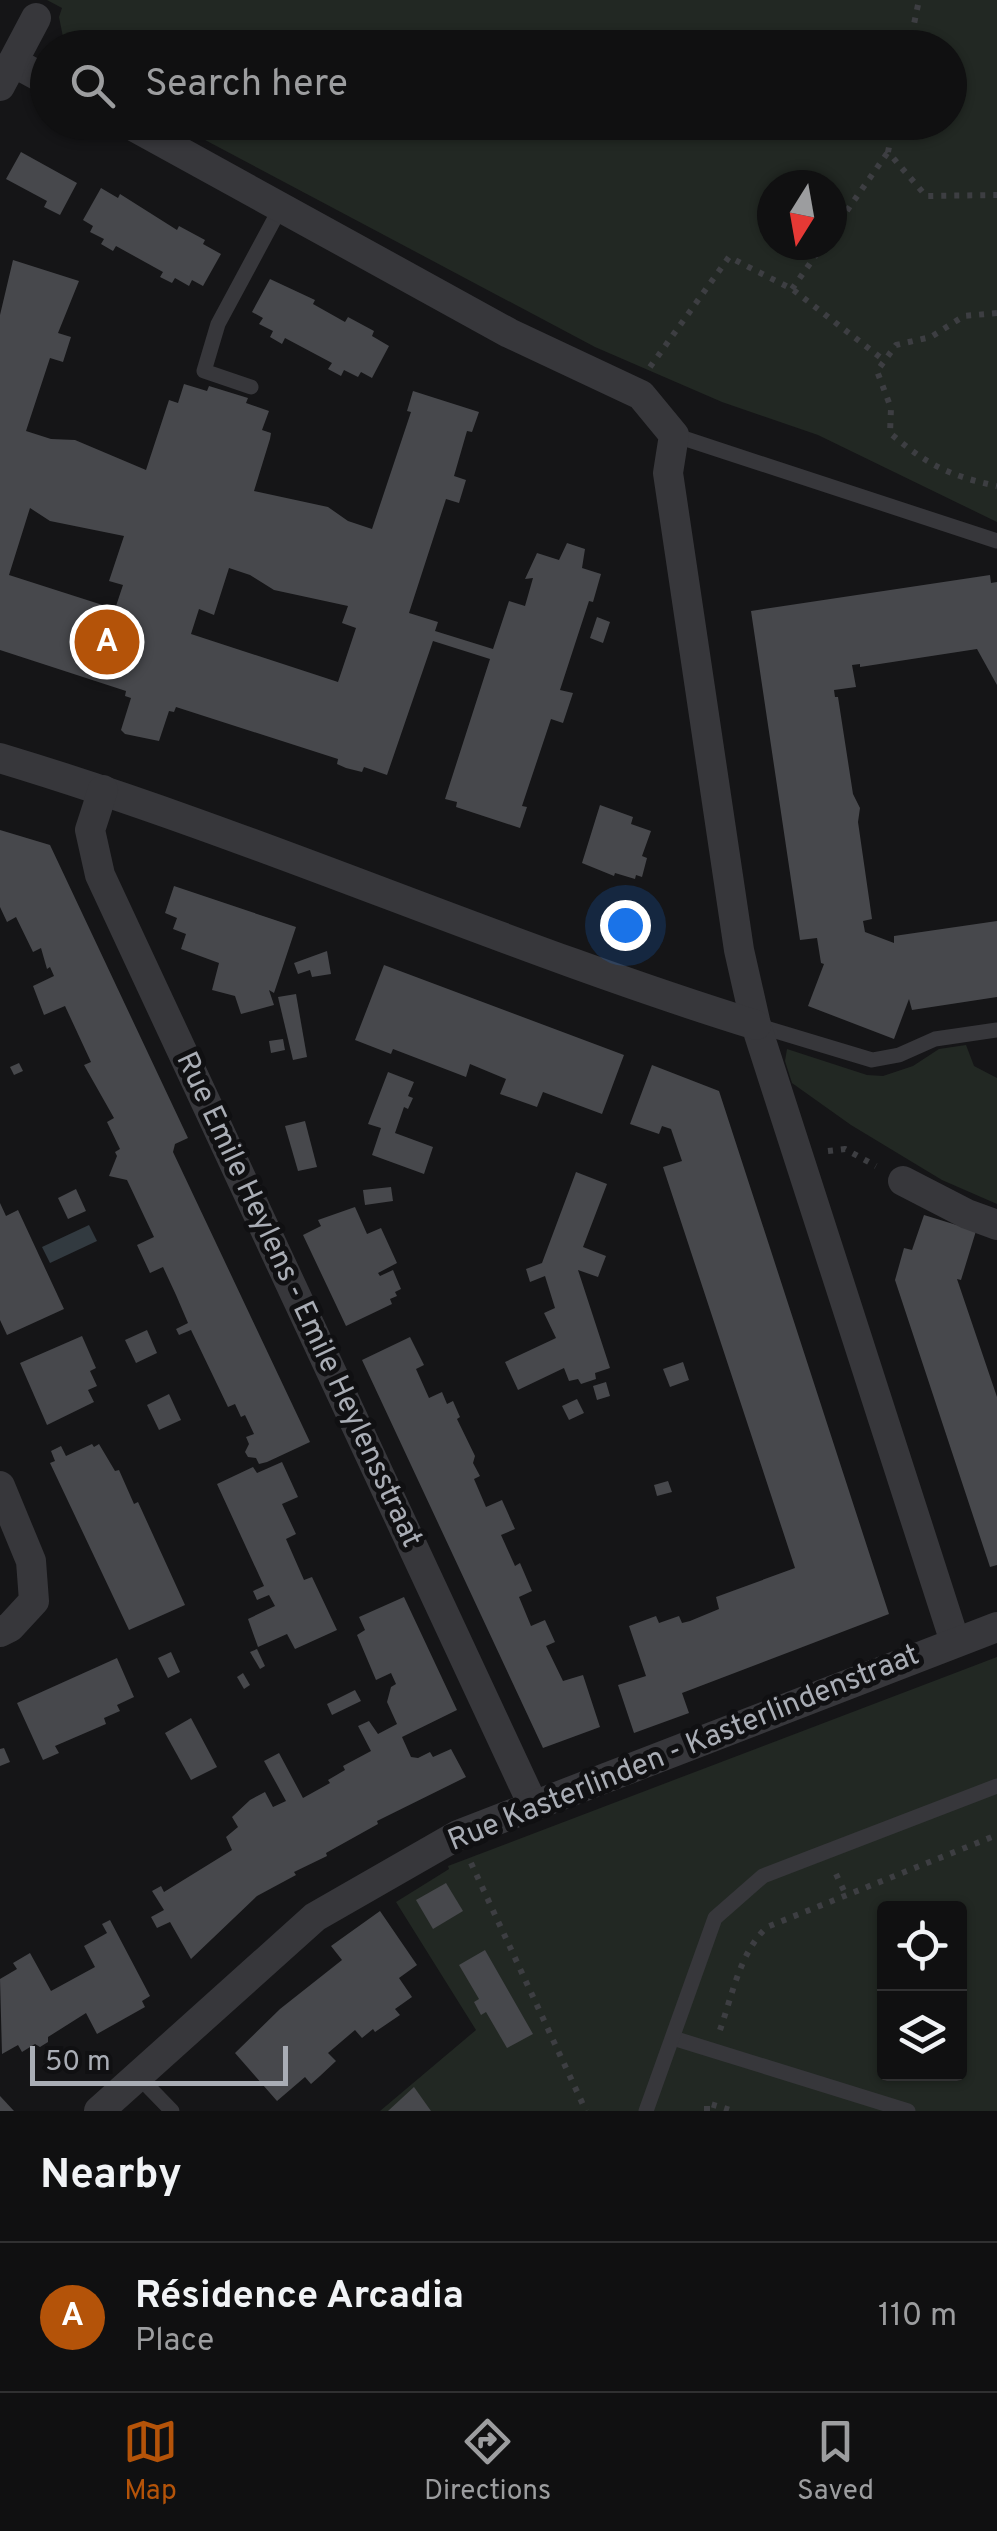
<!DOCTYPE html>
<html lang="en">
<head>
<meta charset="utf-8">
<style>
	body { margin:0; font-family:Overpass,sans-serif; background:#1e1e1f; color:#f1f3f6 }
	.controls { position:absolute; right:30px; bottom:30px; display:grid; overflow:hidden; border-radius:10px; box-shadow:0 2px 8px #0004 }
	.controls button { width:90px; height:90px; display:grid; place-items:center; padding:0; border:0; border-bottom:2px solid #303031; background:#101011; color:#f1f3f6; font:50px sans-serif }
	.compass { position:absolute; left:757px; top:170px; width:90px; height:90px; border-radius:50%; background:#101011; box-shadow:0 2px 8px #0004; rotate:191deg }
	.scale { position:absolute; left:30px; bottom:25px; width:258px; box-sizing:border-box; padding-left:10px; border:5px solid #a9adb5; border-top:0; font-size:28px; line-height:35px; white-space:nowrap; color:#a9adb5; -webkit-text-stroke:8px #101012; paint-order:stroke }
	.you { position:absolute; left:625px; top:925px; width:35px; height:35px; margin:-25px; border:8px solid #fff; border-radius:50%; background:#1a73e8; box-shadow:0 0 0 15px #1a73e833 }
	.badge { display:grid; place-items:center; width:65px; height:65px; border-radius:50%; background:#b45309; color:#fff; font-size:32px; font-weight:700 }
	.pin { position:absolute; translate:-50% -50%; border:5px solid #fff; box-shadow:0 2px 10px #0006 }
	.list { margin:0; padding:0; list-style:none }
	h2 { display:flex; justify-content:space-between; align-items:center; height:130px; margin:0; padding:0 40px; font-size:42px }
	h2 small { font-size:32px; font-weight:400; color:#9c9d9f }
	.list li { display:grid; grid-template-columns:65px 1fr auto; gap:30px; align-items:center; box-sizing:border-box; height:150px; padding:0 40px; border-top:2px solid #303031 }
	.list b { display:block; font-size:38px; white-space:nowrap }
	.list p { margin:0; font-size:32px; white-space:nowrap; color:#9c9d9f }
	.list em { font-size:32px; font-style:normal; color:#9c9d9f }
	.icon { flex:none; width:55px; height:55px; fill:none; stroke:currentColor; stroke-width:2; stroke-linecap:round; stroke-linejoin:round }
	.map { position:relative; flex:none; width:997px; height:2111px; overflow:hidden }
	.search { position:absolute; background:#101011; box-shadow:0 2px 8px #0004; left:30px; right:30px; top:30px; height:110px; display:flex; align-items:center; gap:25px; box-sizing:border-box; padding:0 35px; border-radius:55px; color:#9c9d9f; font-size:38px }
	.sheet { height:280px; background:#101011 }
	nav { display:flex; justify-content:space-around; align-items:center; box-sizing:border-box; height:140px; border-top:2px solid #303031; background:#101011; font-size:28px; color:#9c9d9f }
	nav a { display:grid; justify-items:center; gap:5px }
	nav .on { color:#b45309 }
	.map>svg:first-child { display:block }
</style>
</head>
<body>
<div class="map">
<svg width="997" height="2111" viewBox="0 0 997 2111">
	<rect width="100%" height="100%" fill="#151517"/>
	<g fill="#222823" fill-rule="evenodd">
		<path d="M47,0H997V522L818,435L722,402L595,347L173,123L950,122V48L65,47L59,17L62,8ZM772,185H832V245H772Z"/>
		<polygon points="966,1045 974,1066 997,1078 997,1204 942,1180 851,1125 792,1083 785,1061 787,1049 867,1075 883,1076 913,1066 939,1049"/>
		<path d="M997,1657V2111H380L476,2030L396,1902L449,1869L448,1866ZM884,1908H960V2074H884Z"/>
	</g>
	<polygon fill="#323a40" points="89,1225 97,1241 50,1263 42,1247"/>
	<g fill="#47484c" fill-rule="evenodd">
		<polygon points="21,152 77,183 60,215 44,207 47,201 6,179"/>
		<polygon points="101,188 118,198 120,194 177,230 179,226 205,240 203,244 221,254 203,286 192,280 189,286 175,278 172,283 160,277 163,272 116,246 113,251 101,244 104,239 90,232 93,226 83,220"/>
		<path d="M13,260L79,281L58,333L71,337L63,362L50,358L26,431L51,439L75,440L146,470L169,400L178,403L184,384L207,391L209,386L248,398L246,403L269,411L262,430L271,433L270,439L254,491L328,507L348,521L372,529L411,412L407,411L413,391L479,412L472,432L467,431L454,476L466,480L459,503L446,499L409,613L438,622L435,631L493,649L509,601L525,606L533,578L525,579L537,553L559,560L567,543L585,549L582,568L601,574L593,602L589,601L560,690L573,693L563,723L551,719L522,806L527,807L520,828L456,807L457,802L445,799L490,659L433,641L387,775L364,767L362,772L346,768L337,764L338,759L176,707L174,712L169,711L159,741L125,734L121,730L131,698L125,696L126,691L0,650V315ZM30,508L50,521L124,536L109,581L123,585L115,609L9,575ZM229,568L250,575L274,590L348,606L342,623L356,628L338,682L191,634L199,609L214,615Z"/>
		<polygon points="270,279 315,300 313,304 345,322 348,317 374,331 372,336 389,346 372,378 361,372 358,377 344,370 341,376 328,369 332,363 285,338 282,344 270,337 273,331 259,324 263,318 252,312"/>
		<polygon points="990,575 991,583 997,582 997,685 977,649 860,667 860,664 852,665 856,687 834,690 835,697 838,697 853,794 860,808 858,822 872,919 863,921 865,932 894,943 894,936 997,921 997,997 912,1010 909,999 894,1039 808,1006 824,964 821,963 817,938 800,940 751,611"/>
		<polygon points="597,617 610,622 603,643 590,638"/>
		<polygon points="600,805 633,817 631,824 651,831 642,856 647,858 642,877 636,875 635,879 615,873 614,876 582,863"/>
		<polygon points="0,830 50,845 188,1138 175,1144 173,1152 310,1442 267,1462 259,1464 256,1458 248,1457 245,1452 249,1444 246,1437 254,1434 245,1415 241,1417 235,1404 228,1407 191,1330 179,1335 176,1329 188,1323 176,1295 163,1267 150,1273 137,1245 154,1237 127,1180 109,1176 117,1156 115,1152 120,1149 107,1122 114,1118 84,1065 91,1062 65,1006 44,1015 33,986 54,976 50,967 47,969 41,948 33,952 16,917 7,922 0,907"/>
		<polygon points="174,886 296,927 274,993 269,990 274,1005 241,1014 235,996 212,990 219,963 181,949 186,934 173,929 177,918 165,913"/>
		<polygon points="327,951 331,974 312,977 310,970 298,974 294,963"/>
		<polygon points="384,965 624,1055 602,1114 543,1092 537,1107 500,1094 506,1079 470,1064 466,1077 393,1049 391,1054 355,1040"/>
		<polygon points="296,994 307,1057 293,1060 278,997"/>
		<polygon points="283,1039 285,1050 271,1053 269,1041"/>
		<polygon points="19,1063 23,1071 14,1075 10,1067"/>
		<polygon points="652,1065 719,1091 889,1614 682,1693 689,1713 634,1733 618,1685 646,1676 629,1626 656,1616 659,1623 679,1616 682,1623 690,1621 719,1609 716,1597 795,1568 663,1167 682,1161 671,1129 662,1126 659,1134 630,1124"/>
		<polygon points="388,1072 414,1082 408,1096 413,1098 408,1109 404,1107 395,1133 433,1147 424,1174 372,1155 381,1128 368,1124"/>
		<polygon points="305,1121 317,1167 298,1171 285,1126"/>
		<polygon points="576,1172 607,1184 583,1247 606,1256 598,1277 578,1270 610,1368 595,1373 596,1379 581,1384 578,1379 569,1381 564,1368 518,1390 505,1362 556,1338 544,1313 555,1308 545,1276 530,1282 526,1269 542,1263"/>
		<polygon points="391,1187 393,1201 365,1205 363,1190"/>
		<polygon points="76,1189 86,1211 68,1219 58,1198"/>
		<polygon points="0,1203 6,1216 18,1210 64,1309 7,1335 0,1320"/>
		<polygon points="355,1207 367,1234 381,1228 397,1263 378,1273 380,1276 393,1270 401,1289 395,1292 397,1296 390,1299 392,1304 346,1326 303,1235 321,1226 318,1220"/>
		<polygon points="924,1215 976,1231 961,1280 957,1279 997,1397 997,1565 990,1567 895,1280 904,1248 912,1250"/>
		<polygon points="147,1330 157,1353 136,1363 125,1340"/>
		<polygon points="82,1336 96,1368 90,1371 97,1386 88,1390 94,1402 47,1425 20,1363"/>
		<polygon points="410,1337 424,1365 416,1369 429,1398 442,1392 447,1404 453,1401 460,1417 457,1419 475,1456 473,1463 480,1476 474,1479 486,1507 502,1500 515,1529 501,1535 515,1566 520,1563 532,1591 519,1597 531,1626 545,1620 555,1642 546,1646 563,1681 583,1675 600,1727 543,1748 362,1360"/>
		<polygon points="683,1362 689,1380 670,1387 663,1369"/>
		<polygon points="606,1382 610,1396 597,1400 593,1386"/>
		<polygon points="169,1394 181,1420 159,1430 147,1405"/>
		<polygon points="577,1399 584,1413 569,1420 562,1406"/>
		<polygon points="92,1444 94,1447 99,1444 115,1471 119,1470 134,1504 138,1502 185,1605 129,1630 50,1463 55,1461 51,1451 61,1446 66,1456"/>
		<polygon points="282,1462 298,1497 282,1504 296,1534 286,1539 304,1580 312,1577 337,1630 295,1649 287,1634 258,1647 248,1619 275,1606 269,1595 257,1600 253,1591 264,1586 217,1484 253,1467 257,1473"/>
		<polygon points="668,1481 672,1492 657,1496 654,1485"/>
		<polygon points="404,1597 457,1710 402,1737 411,1757 418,1758 430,1752 433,1757 451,1749 466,1777 377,1821 378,1824 326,1853 327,1856 294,1872 296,1875 257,1896 191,1959 170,1922 157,1928 151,1917 164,1910 152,1891 161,1886 164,1892 232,1850 226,1837 238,1827 232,1817 250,1800 265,1792 273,1807 286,1801 264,1761 279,1753 303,1798 330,1783 328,1780 345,1770 343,1766 371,1751 358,1726 369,1721 378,1734 397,1724 387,1702 391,1687 396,1684 391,1673 376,1680 357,1635 365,1630 359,1617"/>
		<polygon points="257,1649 265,1666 260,1669 250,1652"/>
		<polygon points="171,1652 180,1672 168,1678 158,1658"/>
		<polygon points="117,1658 134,1697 117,1705 120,1711 104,1718 106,1724 55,1746 59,1753 43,1760 17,1703"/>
		<polygon points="243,1673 250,1685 244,1689 237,1677"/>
		<polygon points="355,1690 361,1701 332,1715 327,1704"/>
		<polygon points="191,1718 217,1767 191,1780 165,1733"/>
		<polygon points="4,1748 10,1762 0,1766 0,1749"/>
		<polygon points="446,1883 463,1911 433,1929 416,1900"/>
		<polygon points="380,1911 417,1965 399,1978 412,1997 395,2009 400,2015 375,2032 373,2029 362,2038 355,2030 328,2053 336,2061 320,2076 311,2084 305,2077 277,2101 235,2053 280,2009 342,1960 331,1946"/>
		<polygon points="110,1920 150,1996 142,2001 145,2007 97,2034 86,2013 48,2037 48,2042 40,2047 35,2044 22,2052 18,2045 2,2054 0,1979 17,1969 13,1963 30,1953 51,1991 95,1967 84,1946 107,1933 102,1924"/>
		<polygon points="485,1950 533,2034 507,2048 486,2012 481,2015 474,2002 479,1999 459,1965"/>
		<polygon points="414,2087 431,2111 388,2111"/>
		<polygon points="0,2096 14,2111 0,2111"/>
	</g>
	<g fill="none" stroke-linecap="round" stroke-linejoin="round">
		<g stroke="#3d3e42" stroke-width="6" stroke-dasharray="5 8" stroke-linecap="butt">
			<polyline points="909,48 919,0"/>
			<polyline points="894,122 888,152 926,196 997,195"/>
			<polyline points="832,232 888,152"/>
			<polyline points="792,289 823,245"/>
			<path d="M997,313L964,316L931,337L896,345L877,371L891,408L890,433C927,465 950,476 997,486"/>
			<polyline points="650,367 729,257 792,289 885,361"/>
			<polyline points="828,1151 845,1149 876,1166"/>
			<polyline points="471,1863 586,2111"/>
			<polyline points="836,1874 846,1895"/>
			<path d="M720,2030C732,1996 740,1952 767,1927L997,1835"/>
			<polyline points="707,2111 707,2103 734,2111"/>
		</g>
		<g stroke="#37373b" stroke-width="15">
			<polyline points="251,387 204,371 218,324 282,205"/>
			<polyline points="674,435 997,541"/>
			<polyline points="756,1025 872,1060 899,1055 935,1039 997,1030"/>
			<polyline points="673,2038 908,2111"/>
			<polyline points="137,2075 172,2111"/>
			<polyline points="646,2111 715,1918 763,1876 997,1786"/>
		</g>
		<g stroke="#37373b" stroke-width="30">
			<polyline points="13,62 48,81"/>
			<polyline points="0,86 36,18"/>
			<polyline points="126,122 509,333 641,395 674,435 668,473 739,950 756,1025 955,1642"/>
			<path d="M0,758C256,835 501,946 756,1025"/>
			<polyline points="103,790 90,830 100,875 533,1805"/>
			<polyline points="903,1181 967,1214 997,1225"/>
			<polyline points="0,1486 31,1561 34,1601 10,1627 0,1632"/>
			<polyline points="99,2111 315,1917 458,1835 997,1627"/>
		</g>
	</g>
	<g text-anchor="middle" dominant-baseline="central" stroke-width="10" stroke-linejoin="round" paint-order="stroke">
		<g font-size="30" fill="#a9adb5" stroke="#101012">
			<text transform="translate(298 1300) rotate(65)">Rue Emile Heylens - Emile Heylensstraat</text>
			<text transform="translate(684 1749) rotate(-22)">Rue Kasterlinden - Kasterlindenstraat</text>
		</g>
	</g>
</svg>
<div class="controls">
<button><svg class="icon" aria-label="locate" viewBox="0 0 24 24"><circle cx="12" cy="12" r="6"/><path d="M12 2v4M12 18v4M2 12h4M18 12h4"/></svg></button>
<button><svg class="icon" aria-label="layers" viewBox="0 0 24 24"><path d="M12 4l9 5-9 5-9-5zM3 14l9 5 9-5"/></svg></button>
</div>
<svg class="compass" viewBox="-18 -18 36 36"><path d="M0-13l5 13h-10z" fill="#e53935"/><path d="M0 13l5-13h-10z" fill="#9c9d9f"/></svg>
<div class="scale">50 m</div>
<div class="you"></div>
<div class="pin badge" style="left:107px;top:642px">A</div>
<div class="search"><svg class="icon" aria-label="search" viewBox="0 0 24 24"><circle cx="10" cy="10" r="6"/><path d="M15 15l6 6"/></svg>Search here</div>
</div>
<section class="sheet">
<h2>Nearby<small></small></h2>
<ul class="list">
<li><span class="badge">A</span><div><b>Résidence Arcadia</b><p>Place</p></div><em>110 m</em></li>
</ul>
</section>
<nav>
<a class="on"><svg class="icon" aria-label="map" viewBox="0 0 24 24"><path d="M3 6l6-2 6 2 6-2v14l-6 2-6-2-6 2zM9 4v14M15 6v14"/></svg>Map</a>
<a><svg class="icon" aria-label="directions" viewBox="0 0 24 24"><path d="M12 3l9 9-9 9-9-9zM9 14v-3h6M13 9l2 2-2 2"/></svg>Directions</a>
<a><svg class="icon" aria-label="saved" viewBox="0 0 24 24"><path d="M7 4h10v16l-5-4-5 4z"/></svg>Saved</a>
</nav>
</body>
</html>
